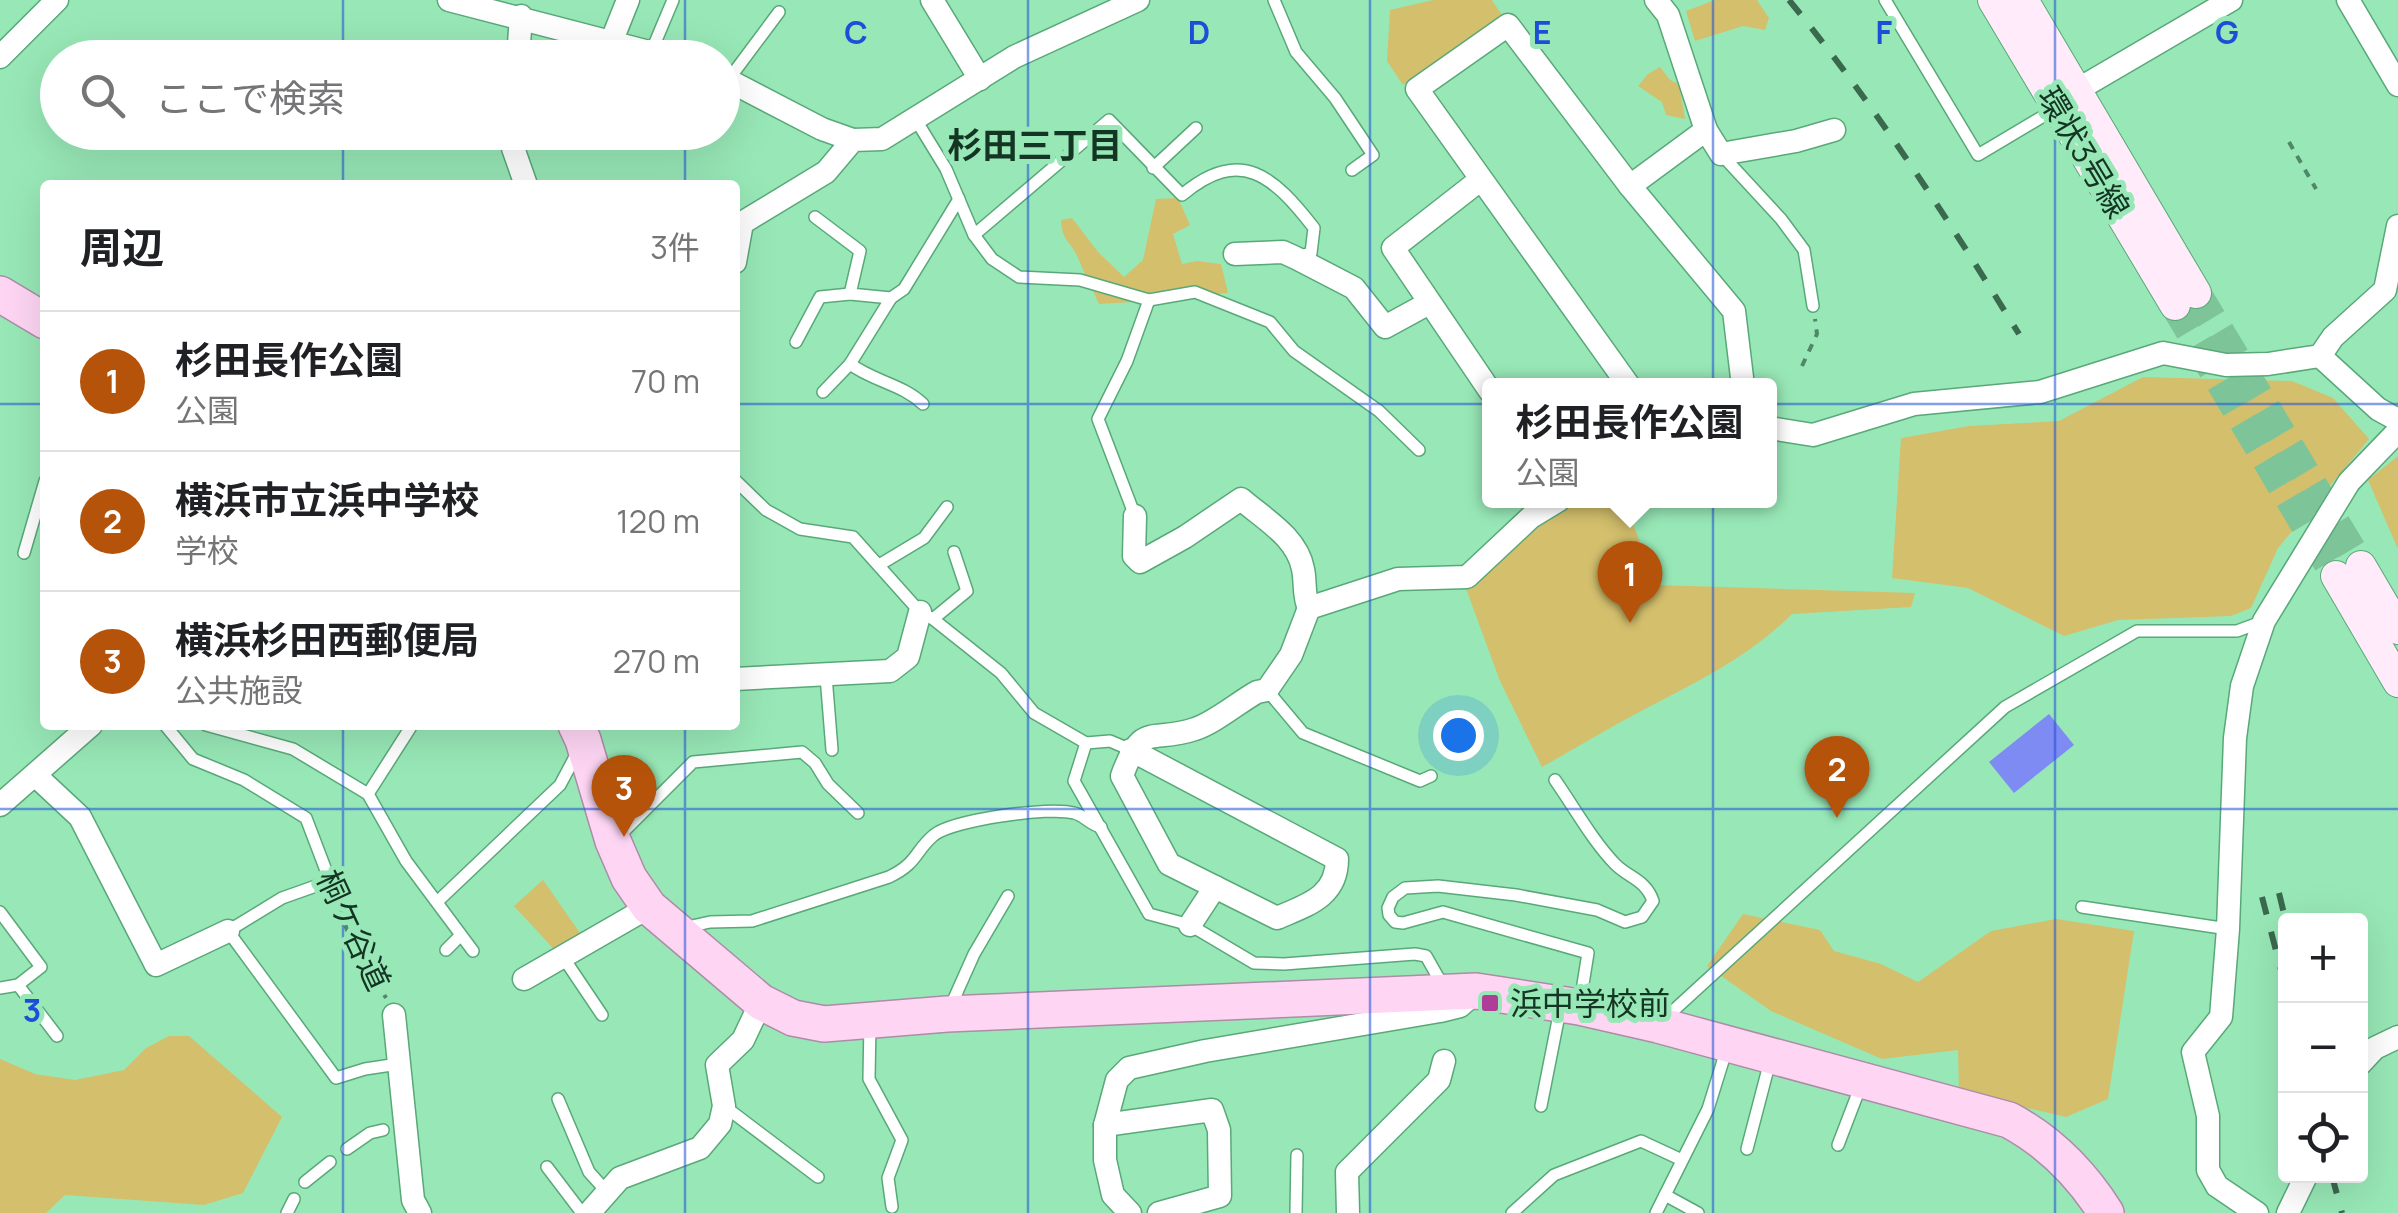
<!DOCTYPE html>
<html lang="ja">
<head>
<meta charset="utf-8">
<style>
	body { margin:0; font-family:Manrope,"Noto Sans JP",sans-serif; background:#f6f6f6; color:#202124 }
	.controls { position:absolute; right:30px; bottom:30px; display:grid; overflow:hidden; border-radius:10px; box-shadow:0 10px 40px #0002 }
	.controls button { width:90px; height:90px; display:grid; place-items:center; padding:0; border:0; border-bottom:2px solid #e0e0e0; background:#fff; color:#202124; font:50px sans-serif }
	.you { position:absolute; left:1458px; top:735px; width:35px; height:35px; margin:-25px; border:8px solid #fff; border-radius:50%; background:#1a73e8; box-shadow:0 0 0 15px #1a73e833 }
	.badge { display:grid; place-items:center; width:65px; height:65px; border-radius:50%; background:#b45309; color:#fff; font-size:32px; font-weight:700 }
	.pin { position:absolute; translate:-50% -82px; filter:drop-shadow(0 2px 5px #0008) }
	.pin::after { content:''; position:absolute; top:52px; width:35px; height:30px; background:inherit; clip-path:polygon(0 0,100% 0,50% 100%) }
	.popup { position:absolute; left:1482px; top:378px; width:295px; height:130px; box-sizing:border-box; display:grid; place-content:center; border-radius:10px; background:#fff; filter:drop-shadow(0 2px 8px #0005); font-size:32px; white-space:nowrap; color:#757577 }
	.popup b { font-size:38px; color:#202124 }
	.popup::after { content:''; position:absolute; left:50%; top:100%; margin-left:-20px; border:20px solid transparent; border-top-color:#fff }
	.list { margin:0; padding:0; list-style:none }
	h2 { display:flex; justify-content:space-between; align-items:center; height:130px; margin:0; padding:0 40px; font-size:42px }
	h2 small { font-size:32px; font-weight:400; color:#757577 }
	.list li { display:grid; grid-template-columns:65px 1fr auto; gap:30px; align-items:center; box-sizing:border-box; height:140px; padding:0 40px; border-top:2px solid #e0e0e0 }
	.list b { display:block; font-size:38px; white-space:nowrap }
	.list p { margin:0; font-size:32px; white-space:nowrap; color:#757577 }
	.list em { font-size:32px; font-style:normal; color:#757577 }
	.icon { flex:none; width:55px; height:55px; fill:none; stroke:currentColor; stroke-width:2; stroke-linecap:round; stroke-linejoin:round }
	.map { position:relative; flex:none; width:2398px; height:1213px; overflow:hidden }
	.search { position:absolute; background:#fff; box-shadow:0 10px 40px #0002; left:40px; top:40px; width:700px; height:110px; display:flex; align-items:center; gap:25px; box-sizing:border-box; padding:0 35px; border-radius:55px; color:#757577; font-size:38px }
	.panel { position:absolute; background:#fff; box-shadow:0 10px 40px #0002; left:40px; top:180px; width:700px; height:550px; border-radius:10px }
	.map>svg:first-child { display:block }
</style>
</head>
<body>
<div class="map">
<svg width="2398" height="1213" viewBox="0 0 2398 1213">
	<rect width="100%" height="100%" fill="#98e8b7"/>
	<g fill="#d3bf6c">
		<polygon points="1433,0 1492,0 1503,17 1403,85 1387,61 1390,10"/>
		<polygon points="1715,0 1757,0 1769,18 1765,30 1743,26 1695,41 1686,11"/>
		<polygon points="1660,67 1670,80 1679,84 1685,119 1666,115 1662,102 1638,86 1648,74"/>
		<path d="M1178,198L1190,225L1173,234L1182,264L1197,261L1221,264L1228,293L1184,297L1152,293L1133,302L1099,304C1092,288 1084,273 1078,258C1071,241 1062,242 1061,220L1072,218L1098,252L1124,277L1143,260L1156,199Z"/>
		<polygon points="2143,377 2292,381 2333,398 2369,439 2278,548 2251,608 2231,616 2118,620 2064,636 1968,588 1892,578 1901,438 1969,426 2059,421"/>
		<polygon points="2398,456 2398,549 2368,480"/>
		<path d="M1624,500L1656,585L1915,593L1911,607L1792,614C1749,657 1697,682 1643,710C1609,728 1576,748 1542,767L1500,681L1465,586C1501,556 1538,516 1583,502C1595,498 1611,501 1624,500Z"/>
		<polygon points="543,880 580,933 553,948 514,906"/>
		<polygon points="1743,914 1820,930 1834,951 1881,964 1918,982 1991,931 2056,919 2134,931 2108,1099 2066,1117 1959,1092 1958,1050 1882,1059 1771,1011 1707,966"/>
		<polygon points="169,1036 189,1036 282,1117 243,1193 204,1205 65,1195 46,1213 0,1213 0,1059 35,1074 75,1080 124,1070 146,1048"/>
	</g>
	<polygon fill="#7e8bf3" points="2049,714 2074,745 2014,793 1989,762"/>
	<g fill="none" stroke-linecap="round" stroke-linejoin="round">
		<g stroke="#7ec499" stroke-width="30" stroke-dasharray="30 15" stroke-linecap="butt">
			<polyline points="2196,293 2361,566"/>
			<polyline points="2175,305 2336,576"/>
		</g>
		<g stroke="#59a879" stroke-width="14">
			<g id="lane">
				<polyline points="1274,0 1296,52 1335,98 1373,155 1352,170"/>
				<polyline points="1885,0 1978,155 2057,108"/>
				<polyline points="652,50 673,0"/>
				<polyline points="722,96 729,79 779,12"/>
				<polyline points="916,120 946,169 974,235 992,259 1019,277 1080,280 1149,300 1127,361 1098,419 1135,516"/>
				<polyline points="1721,154 1781,219 1804,250 1813,306"/>
				<polyline points="1153,168 1196,128"/>
				<polyline points="815,217 860,251 850,294 891,298 850,364 823,392"/>
				<path d="M974,235L1109,120L1182,195C1241,145 1274,177 1314,228L1311,253L1300,256"/>
				<polyline points="891,298 904,289 959,199"/>
				<polyline points="1149,300 1195,292 1270,322 1294,351 1379,411 1419,450"/>
				<polyline points="796,342 820,297 850,294"/>
				<path d="M850,364C875,382 902,384 923,404"/>
				<polyline points="735,480 766,510 800,529 853,537 920,612 933,619 1001,673 1034,713 1086,743 1110,741 1131,750"/>
				<polyline points="24,553 45,481"/>
				<polyline points="879,565 924,538 947,507"/>
				<polyline points="933,619 967,591 954,552"/>
				<polyline points="826,676 832,750"/>
				<polyline points="1267,690 1303,733 1420,781 1431,776"/>
				<polyline points="165,725 193,759 244,780 306,818 330,881 282,898 228,931 336,1078 365,1069 398,1064"/>
				<polyline points="206,725 293,749 368,794 406,861 473,951"/>
				<polyline points="1086,743 1074,781 1149,914 1190,925 1254,963 1284,964 1415,954 1426,956 1443,986"/>
				<path d="M1555,780C1574,807 1592,840 1615,864C1629,878 1646,880 1653,901L1642,917L1625,922L1597,910L1516,895L1438,886L1405,888L1393,897L1388,908L1389,915L1395,922L1403,923L1443,912L1588,953L1580,1003"/>
				<polyline points="368,794 412,725"/>
				<polyline points="617,838 693,762 802,752 815,763 828,784 858,813"/>
				<polyline points="437,902 560,785 577,753"/>
				<polyline points="2082,907 2228,929"/>
				<polyline points="0,912 41,967 18,985 0,988"/>
				<path d="M683,928L710,922L752,921L889,877C918,863 914,852 934,835C953,820 1050,806 1074,813C1084,815 1090,825 1101,827"/>
				<polyline points="446,950 460,936"/>
				<polyline points="563,957 602,1015"/>
				<polyline points="18,985 57,1036"/>
				<polyline points="949,1010 974,954 1008,896"/>
				<polyline points="1662,1021 2005,707 2137,631 2237,631 2264,621"/>
				<polyline points="870,1022 869,1079 902,1140 888,1178 892,1207"/>
				<polyline points="558,1099 589,1172 607,1192"/>
				<polyline points="724,1106 818,1177"/>
				<polyline points="1541,1106 1560,1010"/>
				<polyline points="1838,1145 1861,1085"/>
				<polyline points="347,1149 370,1133 383,1130"/>
				<polyline points="1747,1149 1770,1061"/>
				<polyline points="547,1167 582,1213"/>
				<polyline points="305,1182 330,1162"/>
				<polyline points="1665,1195 1698,1213"/>
				<polyline points="287,1213 294,1199"/>
				<polyline points="1296,1213 1297,1155"/>
				<polyline points="1512,1213 1554,1175 1641,1141 1682,1160"/>
				<polyline points="1656,1213 1708,1109 1727,1048"/>
			</g>
		</g>
		<g stroke="#59a879" stroke-width="25">
			<g id="street">
				<polyline points="449,0 672,58"/>
				<polyline points="932,0 980,79"/>
				<polyline points="1656,0 1668,15 1706,130 1721,154 1796,141 1834,130"/>
				<polyline points="2348,0 2398,85"/>
				<polyline points="612,40 628,0"/>
				<polyline points="0,57 57,0"/>
				<polyline points="518,58 521,16"/>
				<polyline points="722,77 822,129 853,140"/>
				<polyline points="2077,90 2231,0"/>
				<polyline points="514,132 513,148 526,185"/>
				<polyline points="1480,180 1393,248 1490,391"/>
				<polyline points="1630,186 1706,130"/>
				<polyline points="1235,254 1283,252 1296,258 1354,288 1385,327 1429,303"/>
				<polyline points="735,262 742,223 826,172 853,140 882,139 1014,57 1138,0"/>
				<polyline points="2320,356 2378,409 2398,420"/>
				<polyline points="1629,386 1417,89 1508,25 1630,186 1734,311 1743,386"/>
				<polyline points="1770,428 1813,435 1914,404 2040,392 2163,353 2226,365 2268,364 2320,356 2333,337 2385,290 2398,226"/>
				<path d="M1135,516L1134,556L1140,562L1185,537L1241,499C1264,519 1297,537 1303,569C1306,583 1303,596 1309,608"/>
				<polyline points="735,679 890,671 908,657 920,612"/>
				<path d="M1131,750L1337,859C1337,897 1307,905 1277,918L1169,864L1122,776C1142,720 1151,744 1195,729C1214,723 1239,702 1257,692L1267,690L1291,655L1309,608L1398,579L1467,577L1531,517L1559,500"/>
				<polyline points="35,775 80,817 156,965 228,931"/>
				<polyline points="0,805 91,725"/>
				<polyline points="1190,925 1215,887"/>
				<polyline points="524,979 649,907"/>
				<polyline points="394,1015 413,1200 420,1213"/>
				<polyline points="2360,1064 2375,1048 2398,1037"/>
				<polyline points="1105,1125 1212,1110 1219,1130 1220,1196 1159,1213"/>
				<polyline points="589,1213 620,1178 700,1148 720,1124 724,1106 717,1065 743,1040 761,1002"/>
				<polyline points="1130,1213 1113,1195 1105,1160 1105,1125 1117,1080 1129,1068 1205,1051 1440,1011 1460,1006 1470,997"/>
				<polyline points="1348,1213 1347,1172 1439,1080 1444,1061"/>
				<polyline points="2257,1213 2217,1186 2208,1170 2208,1116 2193,1052 2221,1017 2228,929 2235,738 2242,686 2264,621 2349,482 2398,431"/>
				<polyline points="2288,1213 2306,1176"/>
			</g>
		</g>
		<g stroke="#59a879" stroke-width="32">
			<g id="secondary">
				<polyline points="1993,0 2175,305"/>
				<polyline points="2023,0 2196,293"/>
				<polyline points="2361,566 2398,629"/>
				<polyline points="2336,576 2398,682"/>
			</g>
		</g>
		<g stroke="#ac8ca6" stroke-width="38">
			<g id="primary">
				<polyline points="0,294 45,321"/>
				<path d="M576,725L583,740L613,841L629,878L649,907L761,1002L793,1018L824,1024L947,1014L1476,991L1579,1007L1658,1025L2009,1120C2050,1142 2082,1175 2106,1213"/>
			</g>
		</g>
		<g stroke="#508767" stroke-width="4" stroke-dasharray="8 8" stroke-linecap="butt">
			<polyline points="2289,142 2316,189"/>
			<polyline points="1802,366 1817,334 1815,319"/>
			<polyline points="335,895 347,930 386,998"/>
		</g>
		<use href="#lane" stroke="#fff" stroke-width="11"/>
		<use href="#street" stroke="#fff" stroke-width="22"/>
		<use href="#secondary" stroke="#ffebf9" stroke-width="30"/>
		<use href="#primary" stroke="#fed6f4" stroke-width="35"/>
		<g stroke="#3a694e" stroke-width="6" stroke-dasharray="18 18" stroke-linecap="butt">
			<path d="M1789,0C1875,105 1947,218 2019,334"/>
			<polyline points="2279,893 2286,922"/>
			<polyline points="2262,897 2286,989"/>
			<polyline points="2332,1176 2342,1213"/>
		</g>
	</g>
	<path fill="none" stroke="#1d4ed8" stroke-width="2.5" stroke-opacity="0.55" d="M343,0V58M685,0V58M1028,0V1213M1370,0V1213M1713,0V1213M2055,0V1213M343,132V185M685,132V185M0,404H45M735,404H2398M343,725V1213M685,725V1213M0,809H2398"/>
	<rect fill="#af3d98" stroke="#98e8b7" stroke-width="4" x="1480" y="993" width="20" height="20" rx="5"/>
	<g text-anchor="middle" dominant-baseline="central" stroke-width="10" stroke-linejoin="round" paint-order="stroke">
		<g font-size="32" fill="#143523" stroke="#98e8b7">
			<text transform="translate(2084 152) rotate(59)">環状3号線</text>
			<text transform="translate(354 930) rotate(65)">桐ケ谷道</text>
		</g>
		<g font-size="32" fill="#143523" stroke="#98e8b7" text-anchor="start">
			<text x="1510" y="1003">浜中学校前</text>
		</g>
		<g font-size="35" font-weight="bold" fill="#143523" stroke="#98e8b7">
			<text x="1035" y="145">杉田三丁目</text>
		</g>
	</g>
	<g font-size="32" text-anchor="middle" font-weight="bold" fill="#1d4ed8" stroke="#98e8b7" stroke-width="10" stroke-linejoin="round" paint-order="stroke">
		<text x="856" y="44">C</text>
		<text x="1199" y="44">D</text>
		<text x="1542" y="44">E</text>
		<text x="1884" y="44">F</text>
		<text x="2227" y="44">G</text>
		<text x="32" y="1022">3</text>
	</g>
</svg>
<div class="controls">
<button>+</button>
<button>−</button>
<button><svg class="icon" aria-label="locate" viewBox="0 0 24 24"><circle cx="12" cy="12" r="6"/><path d="M12 2v4M12 18v4M2 12h4M18 12h4"/></svg></button>
</div>
<div class="you"></div>
<div class="pin badge" style="left:1630px;top:623px">1</div>
<div class="popup"><b>杉田長作公園</b>公園</div>
<div class="pin badge" style="left:1837px;top:818px">2</div>
<div class="pin badge" style="left:624px;top:837px">3</div>
<div class="search"><svg class="icon" aria-label="search" viewBox="0 0 24 24"><circle cx="10" cy="10" r="6"/><path d="M15 15l6 6"/></svg>ここで検索</div>
<section class="panel">
<h2>周辺<small>3件</small></h2>
<ul class="list">
<li><span class="badge">1</span><div><b>杉田長作公園</b><p>公園</p></div><em>70 m</em></li>
<li><span class="badge">2</span><div><b>横浜市立浜中学校</b><p>学校</p></div><em>120 m</em></li>
<li><span class="badge">3</span><div><b>横浜杉田西郵便局</b><p>公共施設</p></div><em>270 m</em></li>
</ul>
</section>
</div>
</body>
</html>
